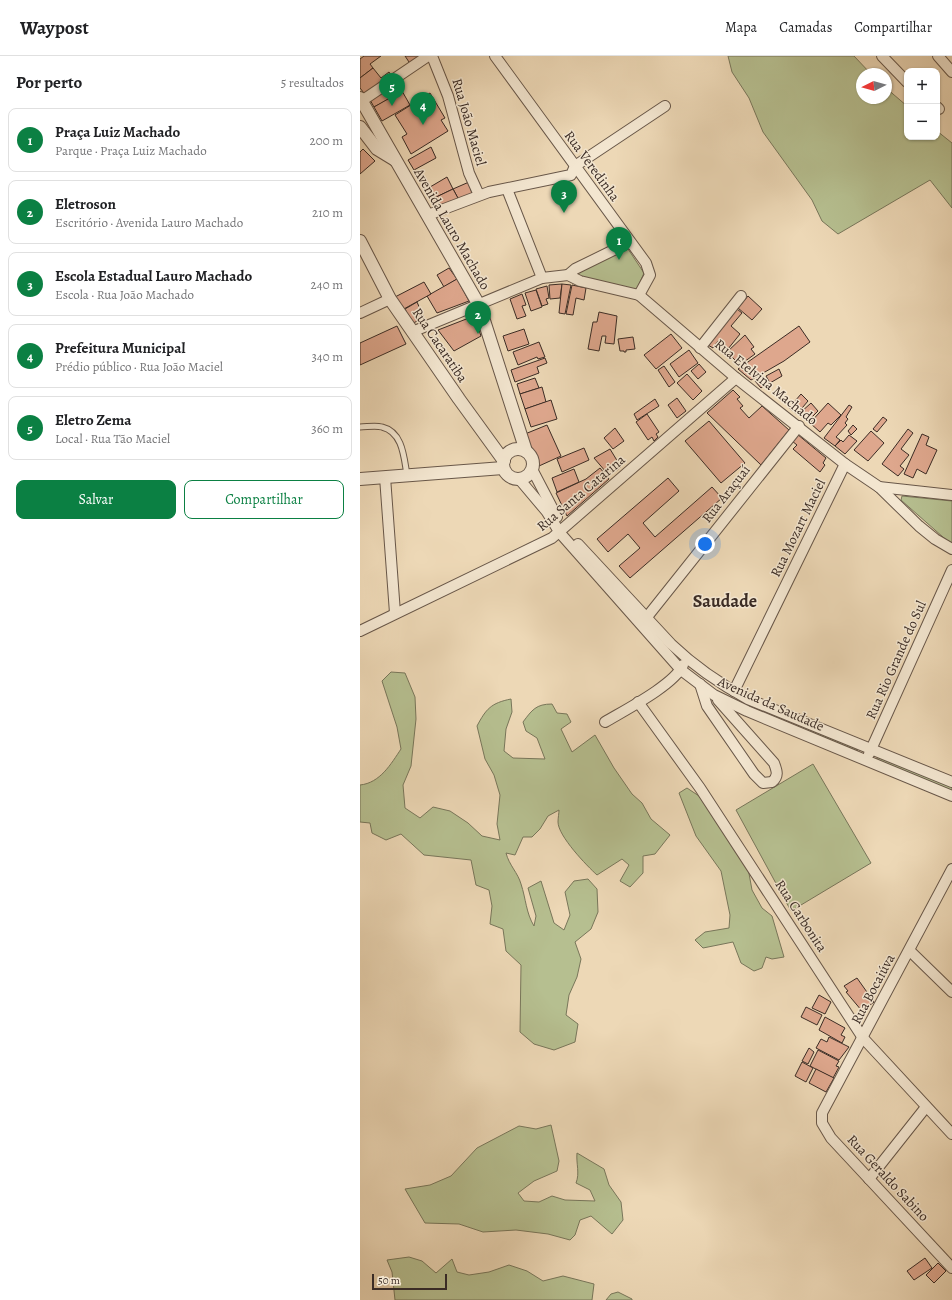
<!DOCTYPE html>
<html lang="pt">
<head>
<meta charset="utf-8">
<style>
	body { margin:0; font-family:Alegreya,serif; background:#f2f2f2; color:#202124 }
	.controls { position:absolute; right:12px; top:12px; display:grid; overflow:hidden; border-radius:8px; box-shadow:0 1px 3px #0004 }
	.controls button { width:36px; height:36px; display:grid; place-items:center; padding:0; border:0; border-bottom:1px solid #e0e0e0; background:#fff; color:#202124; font:20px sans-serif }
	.compass { position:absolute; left:496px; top:12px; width:36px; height:36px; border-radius:50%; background:#fff; box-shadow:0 1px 3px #0004; rotate:265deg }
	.scale { position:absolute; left:12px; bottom:10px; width:75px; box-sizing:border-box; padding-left:4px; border:2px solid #3b2c25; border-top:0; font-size:11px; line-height:14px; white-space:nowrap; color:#3b2c25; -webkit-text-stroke:3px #f3e6d0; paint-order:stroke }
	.you { position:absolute; left:345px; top:488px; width:14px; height:14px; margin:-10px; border:3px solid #fff; border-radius:50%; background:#1a73e8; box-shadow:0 0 0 6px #1a73e833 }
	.badge { display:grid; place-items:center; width:26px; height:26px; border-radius:50%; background:#0b8043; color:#fff; font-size:13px; font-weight:700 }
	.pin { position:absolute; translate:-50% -33px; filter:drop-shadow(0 1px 2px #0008) }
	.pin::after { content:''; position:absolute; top:21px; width:14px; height:12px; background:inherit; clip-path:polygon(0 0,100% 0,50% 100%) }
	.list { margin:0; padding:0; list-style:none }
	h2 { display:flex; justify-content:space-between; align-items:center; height:52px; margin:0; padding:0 16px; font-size:17px }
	h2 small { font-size:13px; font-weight:400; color:#757577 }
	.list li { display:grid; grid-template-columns:26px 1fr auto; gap:12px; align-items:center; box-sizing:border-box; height:64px; margin:0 8px 8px; padding:0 8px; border:1px solid #e0e0e0; border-radius:8px }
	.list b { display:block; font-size:15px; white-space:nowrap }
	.list p { margin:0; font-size:13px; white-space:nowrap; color:#757577 }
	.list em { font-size:13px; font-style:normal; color:#757577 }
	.actions { display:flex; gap:8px; padding:12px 16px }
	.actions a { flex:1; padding:9px 0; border:1px solid #0b8043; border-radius:8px; text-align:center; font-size:14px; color:#0b8043 }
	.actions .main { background:#0b8043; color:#fff }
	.map { position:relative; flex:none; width:592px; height:1244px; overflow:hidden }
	header { display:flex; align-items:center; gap:24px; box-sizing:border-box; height:56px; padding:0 20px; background:#fff; border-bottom:1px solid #e0e0e0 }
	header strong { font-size:19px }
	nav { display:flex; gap:22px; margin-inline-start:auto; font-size:14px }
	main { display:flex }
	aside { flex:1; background:#fff }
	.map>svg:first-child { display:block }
</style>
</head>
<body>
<header>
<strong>Waypost</strong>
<nav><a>Mapa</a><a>Camadas</a><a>Compartilhar</a></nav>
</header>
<main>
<aside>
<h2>Por perto<small>5 resultados</small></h2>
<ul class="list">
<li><span class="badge">1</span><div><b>Praça Luiz Machado</b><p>Parque · Praça Luiz Machado</p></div><em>200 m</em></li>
<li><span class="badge">2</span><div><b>Eletroson</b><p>Escritório · Avenida Lauro Machado</p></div><em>210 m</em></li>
<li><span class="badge">3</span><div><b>Escola Estadual Lauro Machado</b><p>Escola · Rua João Machado</p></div><em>240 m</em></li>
<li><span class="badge">4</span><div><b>Prefeitura Municipal</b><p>Prédio público · Rua João Maciel</p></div><em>340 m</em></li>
<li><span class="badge">5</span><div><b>Eletro Zema</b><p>Local · Rua Tão Maciel</p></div><em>360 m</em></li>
</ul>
<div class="actions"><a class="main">Salvar</a><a>Compartilhar</a></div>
</aside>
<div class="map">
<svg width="592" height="1244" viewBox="0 0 592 1244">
	<rect width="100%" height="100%" fill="#edd8b6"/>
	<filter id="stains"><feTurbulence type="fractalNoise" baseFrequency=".005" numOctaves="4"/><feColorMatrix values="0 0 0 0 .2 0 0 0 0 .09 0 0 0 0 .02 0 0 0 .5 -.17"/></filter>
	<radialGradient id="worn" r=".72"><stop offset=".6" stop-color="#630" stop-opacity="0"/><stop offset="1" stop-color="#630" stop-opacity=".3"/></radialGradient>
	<g fill="#b6bf90" stroke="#78765a">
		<polygon points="368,0 494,0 511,18 502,18 502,42 526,42 526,32 547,50 547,81 577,81 577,75 592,87 592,152 570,124 478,178 462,165 452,144 403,76 389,42 372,16"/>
		<polygon points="268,193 284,217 276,235 217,221 216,216"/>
		<polygon points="542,440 592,445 592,489 541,444"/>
		<path d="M31,616L45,617L55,641L56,663L51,710L43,729L45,752L60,762L73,751L90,755L108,767L122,780L140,784L137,768L140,739L134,719L125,703L117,670C126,653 131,647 151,643L152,656L146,673L144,695L153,702L185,703L177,682L166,675L163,666C172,654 176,648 192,648L197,657L207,658L211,666L201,673L212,696L235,679L254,712L272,738L282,747L291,763L310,779L295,798L283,800V817L270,831L260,825L269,809L262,803L237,819C227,810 198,780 198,766C198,762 199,757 199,754L188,760L180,773L172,781H163L155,799L146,797C149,809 158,817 161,828C166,843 166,857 174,870L176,860L168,832L181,825L194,867L204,874L210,859L205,836L214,825L228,823L237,833L238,856L231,873L215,886L221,903L217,921L209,939L206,959L218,968L215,986L194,994L174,988L160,976L161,909L146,895L143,873L130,868L132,850L129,834L116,829L111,804L64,799L41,778L26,784L12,777L10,767L0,766V729C20,727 31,708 41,693L37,671L22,625Z"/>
		<polygon points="377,643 495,692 498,695 377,646"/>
		<polygon points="518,701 592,730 592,735 516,704"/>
		<polygon points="453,708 511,807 431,855 376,754"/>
		<polygon points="327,732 339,740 388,812 392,834 402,852 412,860 424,901 412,903 406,901 402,912 394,915 381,907 373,886 343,892 335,884 345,876 369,872 370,859 361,815 336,780 319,737"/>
		<path d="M191,1069L199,1105L197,1115L174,1125L158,1137L164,1145L179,1146L192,1140L205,1144L235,1145L230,1134L216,1127C220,1117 216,1108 217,1097L244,1113L249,1129L261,1146L263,1164L252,1178L231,1160L220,1164L215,1179L210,1184L188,1178L156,1174L123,1176L99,1168L65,1167L45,1133L70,1129L91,1120L117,1092L159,1070L176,1073Z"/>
		<polygon points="49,1201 62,1205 76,1217 92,1203 97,1216 109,1219 129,1216 149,1209 167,1215 183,1225 203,1220 234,1228 232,1244 35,1244 32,1216 27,1204"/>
		<polygon points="258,1236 272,1243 272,1244 246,1244 251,1238"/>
	</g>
	<g fill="#dea78d" stroke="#3b2c25">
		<polygon points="4,0 21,0 10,8 13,12 0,22 0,3"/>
		<polygon points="45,0 59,0 55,3 56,6 51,9"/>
		<polygon points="13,12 21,22 29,16 33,22 7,41 0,32 0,22"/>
		<polygon points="34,28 38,38 14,51 9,42"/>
		<polygon points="42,35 50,49 22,65 14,51"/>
		<polygon points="70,37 85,62 81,64 88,75 51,98 42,81 47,78 35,59"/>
		<polygon points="71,91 76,102 54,114 48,104"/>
		<polygon points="3,93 15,105 0,118 0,96"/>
		<polygon points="87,121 93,133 70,144 65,134"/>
		<polygon points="109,126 112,138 99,144 93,133"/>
		<polygon points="93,133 99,144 76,154 70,144"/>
		<polygon points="89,212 97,223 84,231 77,219"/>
		<polygon points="97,223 109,245 77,257 67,240"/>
		<polygon points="64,226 71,238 42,254 35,241"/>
		<polygon points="202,228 200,242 190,243 189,229"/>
		<polygon points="202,228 211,229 205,258 199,257"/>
		<polygon points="212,229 226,232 224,244 216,242 213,259 206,258"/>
		<polygon points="187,230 189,242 186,243 188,248 182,250 176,233"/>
		<polygon points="176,234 182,251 171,255 165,237"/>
		<polygon points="162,238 166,249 162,250 166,260 157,263 150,243"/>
		<polygon points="388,240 402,253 392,264 378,252"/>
		<polygon points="57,246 64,262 51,268 44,256 46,255 45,253"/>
		<polygon points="377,253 382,257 371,270 380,278 368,293 358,285 353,292 348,289"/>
		<polygon points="239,256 257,260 254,288 245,287 246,280 242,280 239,295 228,293 233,266 237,266"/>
		<polygon points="114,260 121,280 94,295 78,274"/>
		<polygon points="37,270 46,288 0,309 0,287"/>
		<polygon points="439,270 450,286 424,305 391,324 378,313"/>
		<polygon points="164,273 169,288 148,295 143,280"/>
		<polygon points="311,278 322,292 296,313 284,299"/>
		<polygon points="385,279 394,291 391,293 395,298 384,306 380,302 376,305 367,296"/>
		<polygon points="273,281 275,293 266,294 266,296 264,296 264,295 260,295 258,283"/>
		<polygon points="179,286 185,301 178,303 177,301 158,309 153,296"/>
		<polygon points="329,294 338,307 319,321 310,308"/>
		<polygon points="185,302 187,307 177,311 179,317 155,326 151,314"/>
		<polygon points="339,308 346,316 338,323 331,315"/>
		<polygon points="304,310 315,326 309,331 298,314"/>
		<polygon points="419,313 422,320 410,327 406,320"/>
		<polygon points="327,318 342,335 333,344 317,327"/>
		<polygon points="402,319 408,326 401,332 395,325"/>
		<polygon points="175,322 179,332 160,338 157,328"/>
		<polygon points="182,331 186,346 165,353 160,338"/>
		<polygon points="373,334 380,341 377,343 383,350 380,352 389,362 402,350 429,374 401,409 347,357"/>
		<polygon points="441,338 448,345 437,358 429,352"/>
		<polygon points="317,342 326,355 317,362 308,349"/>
		<polygon points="295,343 299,350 277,364 274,358"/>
		<polygon points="191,344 197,363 171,371 165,353"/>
		<polygon points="451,347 458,355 448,365 440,357"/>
		<polygon points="468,347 481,359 471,369 468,367 460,376 450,367"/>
		<polygon points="489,349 492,351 486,361 488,363 485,367 487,369 476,381 480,384 475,390 464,382"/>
		<polygon points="287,358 299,376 296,378 298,381 294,385 292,381 288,384 276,366"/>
		<polygon points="523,361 527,364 517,376 513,373"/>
		<polygon points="349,365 385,407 361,427 325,385"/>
		<polygon points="187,369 201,400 179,410 165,378"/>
		<polygon points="493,369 497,373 491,379 488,375"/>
		<polygon points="255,372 264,385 253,393 244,382"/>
		<polygon points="548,373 553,377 541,393 549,399 540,410 544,413 538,420 522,408"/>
		<polygon points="511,375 524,387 508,405 494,394"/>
		<polygon points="437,378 466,402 463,407 465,409 460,416 433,393 437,389 432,385"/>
		<polygon points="562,378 569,381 566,389 577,394 566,418 557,413 553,422 544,418"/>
		<polygon points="489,379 497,385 485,398 475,390 481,384 483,386"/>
		<polygon points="224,392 229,404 202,416 197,403"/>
		<polygon points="250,393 261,411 256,415 254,414 252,416 250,413 246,416 234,402"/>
		<polygon points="240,412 249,423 207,460 196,437 226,423"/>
		<polygon points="214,413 219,426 197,436 192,422"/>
		<polygon points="308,422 319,435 283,467 295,481 352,431 362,442 270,522 259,510 280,492 268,478 248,496 237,483"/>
		<polygon points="497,922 514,946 502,955 486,936 488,935 484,930"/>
		<polygon points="459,939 471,946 465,958 452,952"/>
		<polygon points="446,951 462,959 457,969 441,961"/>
		<polygon points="465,961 485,972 481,979 485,981 482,987 459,974"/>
		<polygon points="469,981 489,991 479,1004 456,992 461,983 467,986"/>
		<polygon points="449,992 454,996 448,1008 442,1005"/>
		<polygon points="458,994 479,1005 476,1010 479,1011 473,1022 450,1010"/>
		<polygon points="442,1006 453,1012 446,1026 435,1020"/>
		<polygon points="456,1013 474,1022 466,1036 449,1027"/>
		<polygon points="565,1202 572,1212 554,1224 547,1215"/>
		<polygon points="578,1207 586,1215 574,1227 566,1219"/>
	</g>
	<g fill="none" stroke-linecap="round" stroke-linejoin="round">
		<g stroke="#685749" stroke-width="7">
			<path id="service" d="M0,371C7,371 15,369 22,371C43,376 44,402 47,419"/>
		</g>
		<g stroke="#685749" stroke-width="12">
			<g id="minor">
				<polyline points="72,0 88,40 109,117 119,139"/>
				<polyline points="135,0 286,207 290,219 279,239"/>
				<polyline points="522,0 547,26"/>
				<polyline points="578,0 592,16"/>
				<polyline points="0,46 68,0"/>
				<polyline points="577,51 579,53"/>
				<polyline points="147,133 182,222"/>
				<polyline points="68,159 129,136 211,119 215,110 305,50"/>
				<polyline points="208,219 215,213 270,186"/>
				<polyline points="0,257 30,243"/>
				<polyline points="52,276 182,222 208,219 220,225 279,239 376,322 485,408 519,431 559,470 575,483 592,493"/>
				<polyline points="340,292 381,240"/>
				<polyline points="173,415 197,461"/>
				<polyline points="25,421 35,557"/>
				<polyline points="160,424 187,456 200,477 321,614 354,639 387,655 592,740"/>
				<polyline points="519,431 592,439"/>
				<path d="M218,488L311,588C334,610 360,628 388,643L592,726"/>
				<polyline points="287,561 439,370"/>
				<polyline points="0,575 192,482 376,322"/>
				<path d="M340,628L347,650L394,718L403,727L412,726C419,720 417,715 414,707L358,644"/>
				<polyline points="374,635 485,408"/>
				<polyline points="278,646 340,732 503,982 592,1078"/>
				<path d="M245,666C265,654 314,629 323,609"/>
				<polyline points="509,698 592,514"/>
				<polyline points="592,813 462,1057 462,1067 471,1082 592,1212"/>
				<polyline points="550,895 592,936"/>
				<polyline points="509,1123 566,1051"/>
			</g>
		</g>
		<g stroke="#685749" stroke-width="14">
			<g id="tertiary">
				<polyline points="0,42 119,249 166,395"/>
				<polyline points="0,71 17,93 35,104"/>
				<polyline points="0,185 30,243 99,343 144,405"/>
				<circle cx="158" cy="408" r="15"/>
				<polyline points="0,423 143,412"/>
			</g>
		</g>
		<use href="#service" stroke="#f3e6d0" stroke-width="5"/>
		<use href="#minor" stroke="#f3e6d0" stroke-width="10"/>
		<use href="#tertiary" stroke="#f3e6d0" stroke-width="12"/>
	</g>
	<g text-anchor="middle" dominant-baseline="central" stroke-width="3" stroke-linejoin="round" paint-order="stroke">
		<g font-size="14" fill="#3b2c25" stroke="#f3e6d0">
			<text transform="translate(109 66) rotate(74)">Rua João Maciel</text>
			<text transform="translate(232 110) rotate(54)">Rua Veredinha</text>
			<text transform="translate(92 173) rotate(60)">Avenida Lauro Machado</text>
			<text transform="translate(80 289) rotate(56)">Rua Cacaratiba</text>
			<text transform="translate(406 326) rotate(39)">Rua Etelvina Machado</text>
			<text transform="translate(221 437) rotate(-40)">Rua Santa Catarina</text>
			<text transform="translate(366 438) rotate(-52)">Rua Araçuaí</text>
			<text transform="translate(438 472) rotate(-64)">Rua Mozart Maciel</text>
			<text transform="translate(536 604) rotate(-66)">Rua Rio Grande do Sul</text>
			<text transform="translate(411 648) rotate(24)">Avenida da Saudade</text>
			<text transform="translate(441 860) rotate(57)">Rua Carbonita</text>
			<text transform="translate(513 933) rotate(-62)">Rua Bocaiúva</text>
			<text transform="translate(528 1122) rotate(47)">Rua Geraldo Sabino</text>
		</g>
		<g font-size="18" font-weight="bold" fill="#3b2c25" stroke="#f3e6d0">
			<text x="365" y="545">Saudade</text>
		</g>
	</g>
	<rect width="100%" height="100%" filter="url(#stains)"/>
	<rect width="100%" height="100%" fill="url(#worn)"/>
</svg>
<div class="controls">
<button>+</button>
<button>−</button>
</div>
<svg class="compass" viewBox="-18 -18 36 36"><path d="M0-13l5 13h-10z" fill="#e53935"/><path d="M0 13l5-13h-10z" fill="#757577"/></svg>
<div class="scale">50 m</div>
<div class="you"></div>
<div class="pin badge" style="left:259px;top:204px">1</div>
<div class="pin badge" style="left:118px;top:278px">2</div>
<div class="pin badge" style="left:204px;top:157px">3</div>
<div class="pin badge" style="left:63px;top:69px">4</div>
<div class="pin badge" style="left:32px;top:50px">5</div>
</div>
</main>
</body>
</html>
